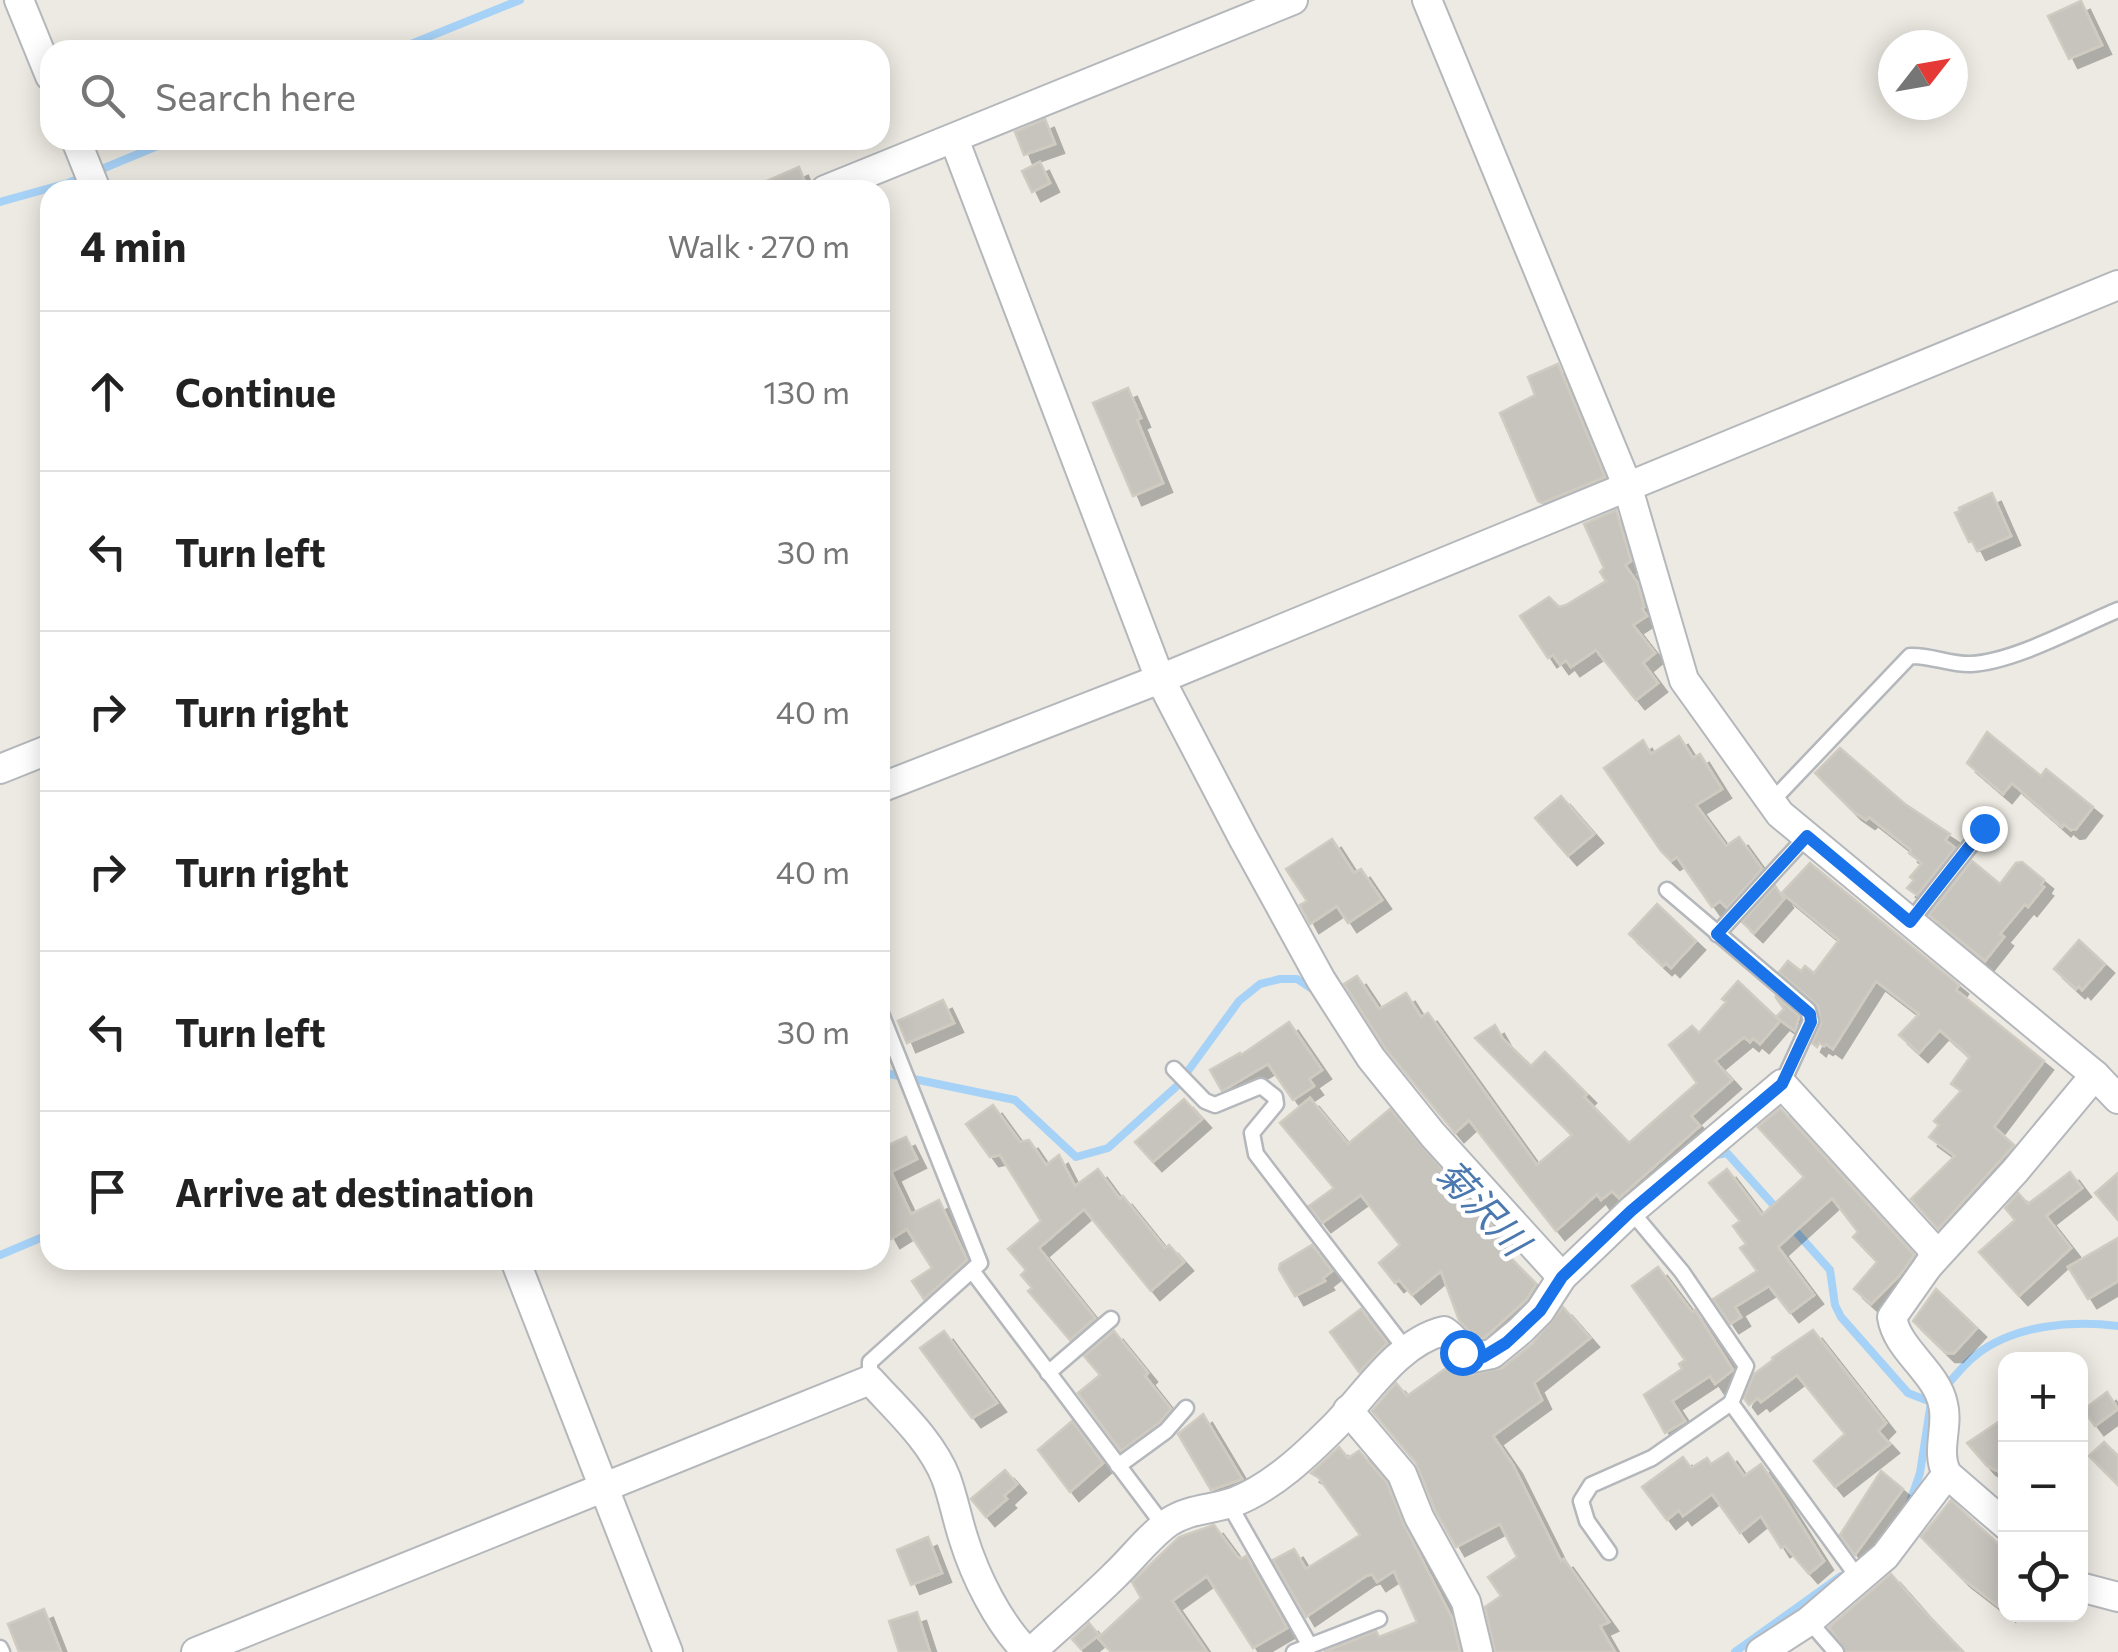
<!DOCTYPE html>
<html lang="en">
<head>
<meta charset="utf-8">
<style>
	body { margin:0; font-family:Commissioner,"Noto Sans JP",sans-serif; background:#f2f2f2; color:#222 }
	.controls { position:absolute; right:30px; bottom:30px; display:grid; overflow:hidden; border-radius:20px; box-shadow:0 5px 25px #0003 }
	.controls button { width:90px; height:90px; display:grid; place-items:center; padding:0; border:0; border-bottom:2px solid #e0e0e0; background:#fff; color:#222; font:50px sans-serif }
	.compass { position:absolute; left:1878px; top:30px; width:90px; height:90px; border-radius:50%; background:#fff; box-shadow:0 5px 25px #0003; rotate:59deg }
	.stop { position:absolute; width:30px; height:30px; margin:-22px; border:8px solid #1a73e8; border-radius:50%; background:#fff }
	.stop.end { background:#1a73e8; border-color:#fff; box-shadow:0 2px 10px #0008 }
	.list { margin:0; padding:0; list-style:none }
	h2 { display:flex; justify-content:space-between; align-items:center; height:130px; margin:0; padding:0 40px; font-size:42px }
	h2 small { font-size:32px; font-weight:400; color:#767676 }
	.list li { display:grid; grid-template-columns:65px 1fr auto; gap:30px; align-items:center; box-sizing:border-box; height:160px; padding:0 40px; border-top:2px solid #e0e0e0 }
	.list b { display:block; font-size:38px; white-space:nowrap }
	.list em { font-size:32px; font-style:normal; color:#767676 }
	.icon { flex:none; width:55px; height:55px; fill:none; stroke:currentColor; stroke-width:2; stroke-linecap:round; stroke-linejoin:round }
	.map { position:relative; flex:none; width:2118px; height:1652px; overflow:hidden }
	.search { position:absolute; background:#fff; box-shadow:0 5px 25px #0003; left:40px; top:40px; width:850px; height:110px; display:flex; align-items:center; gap:25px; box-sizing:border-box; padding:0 35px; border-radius:30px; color:#767676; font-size:38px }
	.panel { position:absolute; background:#fff; box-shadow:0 5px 25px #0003; left:40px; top:180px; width:850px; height:1090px; border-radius:30px }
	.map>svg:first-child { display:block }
</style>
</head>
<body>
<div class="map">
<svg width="2118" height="1652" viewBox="0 0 2118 1652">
	<defs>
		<filter id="shadow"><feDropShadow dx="9" dy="9" stdDeviation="0" flood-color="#0004"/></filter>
	</defs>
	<rect width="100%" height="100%" fill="#eceae2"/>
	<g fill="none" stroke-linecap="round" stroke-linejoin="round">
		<g stroke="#a7d2f7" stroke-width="8">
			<polyline points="396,50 520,0"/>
			<polyline points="0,202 68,183 172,140"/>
			<polyline points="880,1072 1015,1100 1076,1157 1108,1148 1177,1086 1239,1001 1260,984 1280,979 1297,979 1315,991"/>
			<polyline points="1711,1156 1727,1153 1777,1209"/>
			<polyline points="1789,1224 1830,1270 1835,1305 1841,1317 1908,1393 1931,1402 1934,1399"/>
			<polyline points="0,1255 50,1234"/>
			<path d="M1943,1389C1954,1378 1964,1364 1976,1355C2014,1325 2072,1320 2118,1326"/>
			<polyline points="1909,1505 1920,1473 1931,1402"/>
			<polyline points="1735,1652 1841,1576"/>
		</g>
	</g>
	<g fill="#c7c4be" stroke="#d0cbc1" stroke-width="2.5" filter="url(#shadow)">
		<polygon points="2081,1 2102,45 2069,59 2048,16"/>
		<polygon points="1045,119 1055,144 1024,155 1015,132"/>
		<polygon points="1040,162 1050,183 1032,192 1022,171"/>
		<polygon points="799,167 808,190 746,190"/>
		<polygon points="1558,364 1605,477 1542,503 1538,501 1500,413 1535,395 1528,377"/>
		<polygon points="1128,388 1141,418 1137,420 1163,483 1133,496 1093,403"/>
		<polygon points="1992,493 2011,536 1977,551 1972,541 1969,542 1955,513 1960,511 1959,508"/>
		<polygon points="1616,510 1631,561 1625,565 1637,582 1644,607 1642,609 1647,616 1633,625 1655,653 1643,663 1658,683 1636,700 1596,650 1571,667 1566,660 1560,665 1553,655 1548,658 1520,616 1549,597 1559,607 1566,605 1606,581 1600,572 1604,568 1584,524"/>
		<polygon points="1987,732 2041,776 2046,769 2093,807 2076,829 2071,830 2064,824 2062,827 2012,783 2003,794 1967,763"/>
		<polygon points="1679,736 1693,758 1700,754 1722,789 1696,805 1726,846 1739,837 1762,869 1727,908 1720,901 1712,907 1677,857 1671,861 1661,851 1604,768 1643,740 1651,754"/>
		<polygon points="1840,748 1905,804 1950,834 1945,840 1955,848 1917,895 1907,888 1914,880 1910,877 1922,863 1909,853 1911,850 1869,817 1866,820 1853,811 1815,773"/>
		<polygon points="1561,796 1594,834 1568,856 1535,818"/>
		<polygon points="1332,839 1354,873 1361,869 1382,900 1348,923 1337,906 1310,924 1300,905 1307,901 1286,869"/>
		<polygon points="1972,861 2000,884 2016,863 2022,862 2044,880 2041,885 2044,887 2028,907 2025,904 2000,934 2004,937 1985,961 1929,915"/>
		<polygon points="1810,863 1959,985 1956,990 2044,1061 1994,1127 2014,1145 1938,1229 1911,1199 1955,1156 1929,1137 1939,1125 1934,1121 1961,1091 1951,1084 1970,1057 1940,1030 1919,1053 1899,1035 1919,1014 1876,981 1833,1049 1826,1044 1824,1046 1819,1043 1817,1047 1812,1043 1821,1024 1818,1006 1779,972 1788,961 1801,971 1805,966 1814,973 1839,940 1782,893"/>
		<polygon points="1775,886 1784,899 1754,933 1742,922"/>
		<polygon points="1657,904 1696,941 1671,968 1666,963 1663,966 1629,934"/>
		<polygon points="2079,940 2105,964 2082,990 2079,986 2076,989 2054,969"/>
		<polygon points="1357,976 1379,1009 1406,993 1421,1017 1428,1013 1537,1165 1572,1135 1475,1038 1495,1025 1503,1039 1531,1066 1545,1052 1587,1094 1584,1097 1629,1143 1697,1083 1669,1045 1692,1026 1699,1033 1726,1002 1722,999 1738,981 1780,1021 1760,1044 1753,1038 1750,1042 1744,1037 1715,1061 1732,1080 1691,1116 1700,1126 1619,1198 1612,1191 1601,1200 1597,1194 1556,1231 1469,1120 1455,1133 1385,1048 1344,984"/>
		<polygon points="1775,996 1799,1016 1795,1031 1776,1017 1784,1009"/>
		<polygon points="943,1000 954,1023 907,1043 898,1021"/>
		<polygon points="1289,1022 1322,1070 1309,1079 1314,1086 1293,1100 1268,1064 1222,1091 1210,1070 1240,1053 1241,1055"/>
		<polygon points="1310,1098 1348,1144 1390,1109 1500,1235 1494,1241 1536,1284 1526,1300 1484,1338 1476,1339 1459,1320 1441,1271 1412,1295 1399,1280 1395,1283 1379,1263 1400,1245 1361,1195 1322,1223 1309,1206 1334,1188 1280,1123"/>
		<polygon points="1184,1099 1202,1119 1153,1162 1135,1142"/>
		<polygon points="993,1105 1020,1142 1029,1140 1046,1165 1059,1155 1075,1186 1098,1169 1120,1199 1123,1196 1165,1248 1169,1245 1184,1262 1151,1291 1084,1209 1039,1248 1095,1318 1070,1340 1028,1291 1032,1288 1021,1275 1026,1270 1008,1249 1041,1221 1000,1155 990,1157 966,1124"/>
		<polygon points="1780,1108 1914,1255 1899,1276 1871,1304 1854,1289 1877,1262 1853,1237 1858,1232 1832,1198 1778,1247 1814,1295 1790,1313 1769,1286 1735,1307 1741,1317 1730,1324 1713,1299 1757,1271 1740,1248 1746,1244 1733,1226 1740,1221 1709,1183 1727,1169 1762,1215 1804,1177 1758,1127"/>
		<polygon points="906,1137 917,1159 891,1172 911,1214 939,1200 967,1260 924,1299 912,1281 932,1268 907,1229 891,1239 880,1219 880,1149"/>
		<polygon points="2070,1172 2082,1188 2046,1216 2071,1248 2019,1296 1979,1252 2015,1220 2005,1208 2018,1193 2028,1204"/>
		<polygon points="2118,1173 2118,1220 2095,1193"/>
		<polygon points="2118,1238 2118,1281 2088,1299 2068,1267"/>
		<polygon points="1312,1245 1332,1271 1323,1278 1325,1281 1295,1296 1279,1269 1280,1264"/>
		<polygon points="1658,1267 1692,1312 1695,1310 1733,1370 1715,1384 1710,1376 1672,1401 1685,1421 1665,1433 1644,1395 1682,1369 1679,1364 1685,1360 1632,1286"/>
		<polygon points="1936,1289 1977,1328 1954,1353 1946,1353 1913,1321"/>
		<polygon points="1563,1307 1590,1338 1534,1383 1542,1400 1493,1436 1513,1465 1561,1561 1564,1559 1609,1622 1600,1626 1615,1652 1495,1652 1485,1607 1501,1596 1488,1577 1517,1557 1500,1524 1456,1547 1435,1510 1416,1463 1372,1411 1396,1383 1407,1396 1452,1364 1469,1375 1502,1368 1532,1344"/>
		<polygon points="1361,1309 1387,1343 1359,1372 1330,1332"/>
		<polygon points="1813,1330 1886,1423 1878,1431 1890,1444 1835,1487 1814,1461 1845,1434 1797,1375 1761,1402 1758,1398 1749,1405 1744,1398 1754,1374 1773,1360 1772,1358"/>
		<polygon points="944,1331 997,1403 972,1418 920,1348"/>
		<polygon points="1114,1331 1148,1373 1145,1376 1171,1409 1159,1423 1121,1451 1078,1393 1100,1375 1084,1356"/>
		<polygon points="2107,1392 2118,1409 2095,1426 2083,1410"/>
		<polygon points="1203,1414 1242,1479 1211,1490 1178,1434"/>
		<polygon points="2006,1417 2006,1475 1987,1466 1967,1443"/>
		<polygon points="1072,1421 1103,1463 1070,1492 1038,1450"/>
		<polygon points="2104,1442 2118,1456 2118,1485 2089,1456"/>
		<polygon points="1339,1447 1348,1458 1359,1451 1387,1483 1404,1525 1452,1618 1460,1652 1324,1652 1376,1631 1379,1637 1417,1622 1394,1571 1377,1582 1372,1574 1366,1576 1306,1617 1273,1560 1294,1549 1306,1569 1360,1535 1319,1478 1311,1473"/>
		<polygon points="1728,1453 1744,1476 1761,1464 1779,1490 1824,1561 1809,1574 1785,1546 1781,1548 1761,1516 1740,1533 1712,1494 1683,1516 1679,1510 1667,1520 1642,1487 1683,1457 1691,1468 1707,1458 1711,1464"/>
		<polygon points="1005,1470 1017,1484 1004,1496 1007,1499 986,1517 971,1499"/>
		<polygon points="1881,1471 1903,1489 1855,1555 1840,1535"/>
		<polygon points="1951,1500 2006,1551 2006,1612 1962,1578 1921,1537"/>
		<polygon points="1214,1525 1237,1556 1241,1559 1246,1556 1287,1628 1253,1648 1207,1576 1172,1601 1207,1652 1111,1652 1098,1638 1141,1598 1132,1582 1179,1537"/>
		<polygon points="928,1537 942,1573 911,1585 897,1550"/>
		<polygon points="1891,1574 1921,1608 1963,1652 1846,1652 1829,1627"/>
		<polygon points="44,1609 61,1652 19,1652 8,1624"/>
		<polygon points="917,1612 930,1652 899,1652 889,1621"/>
		<polygon points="1089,1623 1099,1635 1081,1649 1072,1639"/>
	</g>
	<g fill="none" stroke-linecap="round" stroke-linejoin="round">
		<g stroke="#b4b7bb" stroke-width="19">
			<g id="lane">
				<path d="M1771,802L1910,656C1931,655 1950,665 1971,664C2014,662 2077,627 2118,610"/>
				<polyline points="1667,890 1808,1010 1811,1021 1782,1084"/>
				<polyline points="1910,922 1984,828"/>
				<polyline points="1717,934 1807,836"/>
				<polyline points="1174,1069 1205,1101 1215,1105 1261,1086 1275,1097 1276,1104 1252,1133 1256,1154 1407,1351"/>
				<polyline points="973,1272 1164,1526"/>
				<polyline points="1048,1373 1111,1319"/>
				<polyline points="870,1380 870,1362 980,1263 880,1011"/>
				<polyline points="1731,1403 1859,1579"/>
				<polyline points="1118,1466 1166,1431 1186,1408"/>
				<polyline points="1229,1504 1310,1646"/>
				<polyline points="1609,1552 1587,1521 1581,1501 1591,1485 1652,1458 1731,1403 1746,1366 1682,1272 1631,1211"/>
				<polyline points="1809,1621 1836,1652"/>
				<polyline points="0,1648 2,1652"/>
				<polyline points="1294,1652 1379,1619"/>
			</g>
		</g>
		<g stroke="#b4b7bb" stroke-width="32">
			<g id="street">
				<polyline points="19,0 50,76"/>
				<polyline points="1427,0 1627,485 1684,680 1780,814 2095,1075 2118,1099"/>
				<polyline points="954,139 1160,679 1243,838 1321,980 1371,1058 1433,1135 1562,1277"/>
				<polyline points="76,140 96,190"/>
				<polyline points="825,190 1293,0"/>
				<polyline points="0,769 50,749"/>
				<polyline points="880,788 1160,679 2118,285"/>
				<polyline points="515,1260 668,1652"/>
				<polyline points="1348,1410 1402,1474 1419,1517 1466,1602 1478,1652"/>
				<path d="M2006,1525L1947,1474C1935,1451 1949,1427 1943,1404C1936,1371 1897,1350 1892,1317L1928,1266L2015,1171L2095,1075"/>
				<polyline points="2080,1587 2118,1597"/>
				<path d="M196,1652L870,1380C897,1410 931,1440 946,1478C953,1497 957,1518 963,1537C975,1576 998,1623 1027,1652"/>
				<path d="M1031,1652C1059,1626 1088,1602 1115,1575C1133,1558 1149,1536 1169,1522C1191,1508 1211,1510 1234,1502C1273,1487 1307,1454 1336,1425C1367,1393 1398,1342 1444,1331C1456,1338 1460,1351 1472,1358L1492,1354L1520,1331L1540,1311L1562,1277L1631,1211L1782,1084L1930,1246L1934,1257L1928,1266"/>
				<polyline points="1761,1652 1809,1621 1885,1556 1947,1474"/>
			</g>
		</g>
		<use href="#lane" stroke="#fff" stroke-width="14"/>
		<use href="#street" stroke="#fff" stroke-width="28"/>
	</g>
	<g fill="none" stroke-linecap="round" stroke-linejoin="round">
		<polyline stroke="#1a73e8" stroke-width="12" points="1462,1352 1472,1358 1483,1357 1506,1343 1540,1311 1562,1277 1631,1211 1782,1084 1811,1022 1810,1014 1717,934 1807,836 1910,922 1984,828"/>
	</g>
	<g text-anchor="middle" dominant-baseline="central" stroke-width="9" stroke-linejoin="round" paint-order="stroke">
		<g font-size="38" font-style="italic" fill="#4a78af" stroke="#fff">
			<text transform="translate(1484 1206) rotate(47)">菊沢川</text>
		</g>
	</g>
</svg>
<div class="controls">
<button>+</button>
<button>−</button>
<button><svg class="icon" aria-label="locate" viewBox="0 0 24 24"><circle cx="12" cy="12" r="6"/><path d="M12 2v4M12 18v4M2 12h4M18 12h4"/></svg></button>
</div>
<svg class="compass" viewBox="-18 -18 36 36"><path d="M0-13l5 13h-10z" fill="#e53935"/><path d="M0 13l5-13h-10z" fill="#767676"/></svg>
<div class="stop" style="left:1462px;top:1352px"></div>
<div class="stop end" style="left:1984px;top:828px"></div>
<div class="search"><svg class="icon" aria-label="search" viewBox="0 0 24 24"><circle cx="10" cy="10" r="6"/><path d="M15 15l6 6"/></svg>Search here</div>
<section class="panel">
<h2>4 min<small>Walk · 270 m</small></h2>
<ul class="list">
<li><svg class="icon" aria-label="ahead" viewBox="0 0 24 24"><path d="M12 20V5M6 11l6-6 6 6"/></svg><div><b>Continue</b></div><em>130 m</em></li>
<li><svg class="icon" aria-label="left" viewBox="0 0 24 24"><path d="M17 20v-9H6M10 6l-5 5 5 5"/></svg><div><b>Turn left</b></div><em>30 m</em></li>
<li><svg class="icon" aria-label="right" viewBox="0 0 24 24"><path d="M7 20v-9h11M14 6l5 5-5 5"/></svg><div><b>Turn right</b></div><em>40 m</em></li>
<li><svg class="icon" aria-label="right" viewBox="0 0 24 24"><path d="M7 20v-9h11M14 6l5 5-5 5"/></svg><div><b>Turn right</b></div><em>40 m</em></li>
<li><svg class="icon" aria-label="left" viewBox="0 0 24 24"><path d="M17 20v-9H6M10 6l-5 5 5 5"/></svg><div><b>Turn left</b></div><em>30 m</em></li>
<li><svg class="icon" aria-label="arrive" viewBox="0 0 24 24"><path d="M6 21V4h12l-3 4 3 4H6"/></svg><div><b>Arrive at destination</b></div></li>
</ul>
</section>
</div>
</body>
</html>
